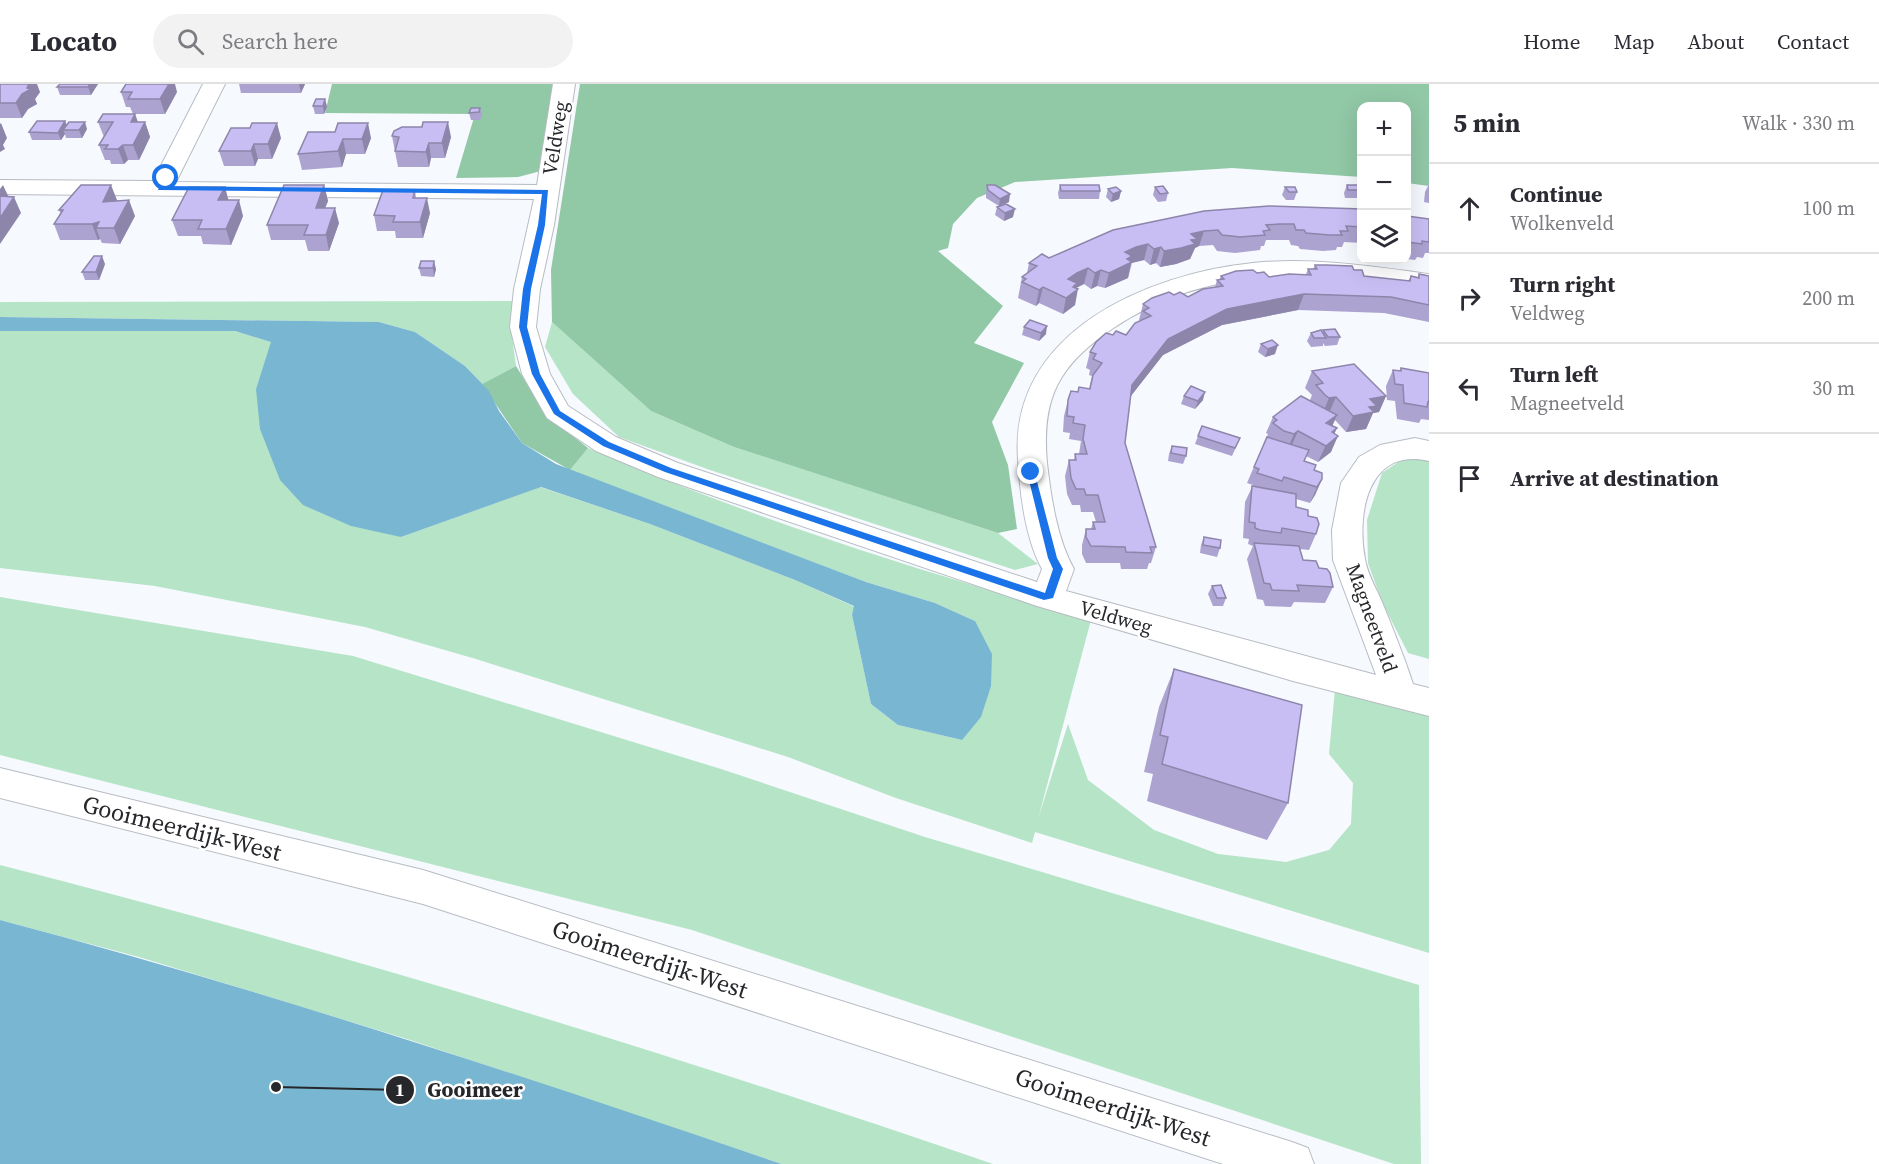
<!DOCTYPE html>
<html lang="en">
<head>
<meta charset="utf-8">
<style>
	body { margin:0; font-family:"Source Serif 4",serif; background:#f2f2f3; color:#2b2b33 }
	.controls { position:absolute; right:18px; top:18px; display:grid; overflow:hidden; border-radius:12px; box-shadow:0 6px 24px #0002 }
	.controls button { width:54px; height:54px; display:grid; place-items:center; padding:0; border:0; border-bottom:2px solid #e1e1e2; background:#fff; color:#2b2b33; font:30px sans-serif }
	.stop { position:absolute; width:18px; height:18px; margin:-14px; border:4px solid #1a73e8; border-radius:50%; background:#fff }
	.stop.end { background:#1a73e8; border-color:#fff; box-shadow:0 2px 6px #0008 }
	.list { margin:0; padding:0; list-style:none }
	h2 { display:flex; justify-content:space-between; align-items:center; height:78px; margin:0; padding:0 24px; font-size:26px }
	h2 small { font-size:20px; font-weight:400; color:#7c7c81 }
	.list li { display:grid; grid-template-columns:39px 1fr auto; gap:18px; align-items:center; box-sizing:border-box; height:90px; padding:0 24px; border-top:2px solid #e1e1e2 }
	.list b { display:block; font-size:22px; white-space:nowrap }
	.list p { margin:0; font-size:20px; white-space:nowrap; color:#7c7c81 }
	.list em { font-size:20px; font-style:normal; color:#7c7c81 }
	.icon { flex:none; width:33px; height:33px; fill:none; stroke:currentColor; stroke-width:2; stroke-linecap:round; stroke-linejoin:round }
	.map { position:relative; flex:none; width:1429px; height:1080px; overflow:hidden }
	header { display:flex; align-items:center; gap:36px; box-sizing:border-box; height:84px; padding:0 30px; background:#fff; border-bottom:2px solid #e1e1e2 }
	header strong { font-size:28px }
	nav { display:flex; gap:33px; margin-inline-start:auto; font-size:21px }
	.search { width:420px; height:54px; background:#f2f2f3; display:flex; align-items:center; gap:15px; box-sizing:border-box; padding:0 21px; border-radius:33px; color:#7c7c81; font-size:22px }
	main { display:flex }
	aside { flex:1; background:#fff }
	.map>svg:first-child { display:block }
</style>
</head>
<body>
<header>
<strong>Locato</strong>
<div class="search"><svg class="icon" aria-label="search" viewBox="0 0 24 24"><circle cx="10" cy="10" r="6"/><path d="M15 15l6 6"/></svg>Search here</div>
<nav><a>Home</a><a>Map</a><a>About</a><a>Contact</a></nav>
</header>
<main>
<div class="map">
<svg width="1429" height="1080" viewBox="0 0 1429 1080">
	<rect width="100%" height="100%" fill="#f6f9fe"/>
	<g fill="#b5e4c6">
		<polygon points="515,217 511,245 516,282 482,300 465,282 415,248 379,238 0,233 0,218"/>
		<polygon points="552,238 651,327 734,363 998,449 1038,480 1015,486 710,386 619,353 573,310 545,263"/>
		<path d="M0,247H235L272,258L256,305L401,453L540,403L650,440L795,496L855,523L852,531L871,620L898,641L962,656L975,537L935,519L866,498L570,386L588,364C750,434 921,487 1091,536L1038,735L1068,640L1088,696L1154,746L1218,770L1286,778L1329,766L1351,740L1353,699L1329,670L1335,605L1429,625V869L1035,748L1032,759L896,714L788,673L476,575L365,543L155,502L0,484Z"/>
		<polygon points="1409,371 1429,373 1429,575 1408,569 1382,518 1368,479 1367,436 1382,389"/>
		<polygon points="0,513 353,572 721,685 925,753 1419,901 1421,1080 1394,1080 692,846 0,671"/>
		<path d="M0,781C335,866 666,968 993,1080H782L407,955L139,873L0,836Z"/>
	</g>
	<g fill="#91c8a6">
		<polygon points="332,0 554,0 541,87 518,93 456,94 475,30 325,29"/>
		<polygon points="580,0 1429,0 1429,102 1407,99 1406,22 1362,22 1361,93 1232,84 1015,98 977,114 953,140 948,164 938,167 1003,222 974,259 1024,279 992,338 1008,381 1017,445 998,449 734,363 651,327 552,238 551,186"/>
		<polygon points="516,282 546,331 588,364 570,386 522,359 482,300"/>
	</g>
	<g fill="#79b6d2">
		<polygon points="0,233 379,238 415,248 465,282 489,307 499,327 522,359 556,380 866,498 935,519 975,537 992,570 991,602 981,633 962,656 898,641 871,620 852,531 854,522 795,496 650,440 541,403 401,453 351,442 303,421 280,396 260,345 256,305 271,258 235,247 0,247"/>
		<path d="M0,836C264,906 523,992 782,1080H0Z"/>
	</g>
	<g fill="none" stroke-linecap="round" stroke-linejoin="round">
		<g stroke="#b7bcc3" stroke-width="2">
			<g id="minor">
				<path d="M203,0H225L176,98L537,101L553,0H575L554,141L540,205L536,243L550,290L568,322L616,353L678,379L1037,498L1042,485C1025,454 1020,410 1018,375C1009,248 1147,190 1253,179C1311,173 1371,182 1429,190V206C1315,189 1213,177 1112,245C1059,281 1041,314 1047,379C1051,413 1057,455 1074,485L1066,507L1376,591L1333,476L1332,446L1341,399L1359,373L1380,361L1415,354L1429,357V377C1369,363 1356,428 1365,475C1367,489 1376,504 1382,518C1393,545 1404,572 1413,600L1429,604V632L1293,597L1037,522L658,393L596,367L547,334L522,290L510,243L514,205L534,115L0,110V96L153,97Z"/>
				<polygon points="0,684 423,786 1292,1058 1308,1064 1314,1080 1223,1080 423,820 0,714"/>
			</g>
		</g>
		<use href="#minor" fill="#fff" fill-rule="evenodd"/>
	</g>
	<g fill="#ada3d1">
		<polygon points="0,0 40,8 35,15 37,20 28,25 22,34 0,34"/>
		<polygon points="60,0 98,0 91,11 60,11 57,3"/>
		<polygon points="239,0 305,0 301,9 241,9"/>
		<polygon points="121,8 177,8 165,30 133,30 130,23 126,23"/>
		<polygon points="325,15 327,23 324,30 315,30 313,22"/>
		<polygon points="480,24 482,31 480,36 471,36 469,29"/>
		<polygon points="135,30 138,38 145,38 150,53 144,66 139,76 128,76 124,80 111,80 110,76 105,76 99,61 104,53 98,38"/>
		<polygon points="65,37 67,41 87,45 82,54 66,54 65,50 61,56 32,56 29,48"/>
		<polygon points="308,48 371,54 365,70 346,70 342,83 302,86 298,70"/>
		<polygon points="392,52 451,53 445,74 431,74 429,83 398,83"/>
		<polygon points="281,54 272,75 258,75 255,82 224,82 219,67"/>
		<polygon points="1429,100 1429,119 1424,118 1425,108"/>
		<polygon points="324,101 328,117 325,124 339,139 329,167 308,167 305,156 271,156 267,141"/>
		<polygon points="987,101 1009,118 999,122 986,114 986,109"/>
		<polygon points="1060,101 1100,107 1099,115 1059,115 1058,109"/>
		<polygon points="1347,101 1360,106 1357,114 1345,114 1344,109"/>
		<polygon points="1155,103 1168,109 1166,117 1158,118 1153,111"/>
		<polygon points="1285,103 1297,108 1294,116 1286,116 1282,111"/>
		<polygon points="1108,105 1121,107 1119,115 1111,118 1106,113"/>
		<polygon points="415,106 416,114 430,129 423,154 396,154 395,147 377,147 374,131"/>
		<polygon points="117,116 135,132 120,160 102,159 100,155 98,156 60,156 54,140 61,130 59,126"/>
		<polygon points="229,116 243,132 231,161 203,160 201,152 178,152 172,136"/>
		<polygon points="997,123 1013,133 1004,137 995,131"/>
		<polygon points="1362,125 1362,159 1344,158 1342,163 1337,163 1336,166 1323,167 1300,165 1298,162 1291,161 1289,156 1266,156 1264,162 1261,162 1260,166 1235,169 1217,167 1213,161 1199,162 1195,164 1190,175 1176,180 1160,183 1156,179 1150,181 1144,176 1132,179 1128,194 1105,204 1097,202 1091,205 1084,200 1076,204 1075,221 1063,230 1039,219 1036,222 1018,214 1022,193 1027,189 1029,179 1049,174 1113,146"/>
		<polygon points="1407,132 1429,135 1429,169 1425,169 1423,174 1417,173 1415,176 1407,175"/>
		<polygon points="421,177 436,185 434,193 421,192 419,184"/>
		<polygon points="105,180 99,196 85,196 82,188"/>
		<polygon points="1315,181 1354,186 1364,192 1408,197 1411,192 1418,193 1419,190 1429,192 1429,238 1384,229 1298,226 1222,241 1163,271 1130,313 1125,359 1156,463 1151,479 1149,479 1147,485 1121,485 1120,479 1086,479 1082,470 1082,461 1086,445 1091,445 1093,438 1096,438 1093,428 1081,428 1080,421 1072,421 1067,410 1065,392 1069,376 1074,376 1075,370 1079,370 1081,357 1069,355 1070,349 1063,348 1064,332 1068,316 1089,305 1092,292 1089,291 1090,286 1086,284 1090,268 1113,251 1126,251 1140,237 1139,236 1143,220 1174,211 1188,213 1215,203 1217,196 1219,196 1221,192 1257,189 1269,193 1306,190 1308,185 1313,185"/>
		<polygon points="1024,243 1046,250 1039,257 1022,251"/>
		<polygon points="1323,246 1340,253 1337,261 1325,262 1323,259 1323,262 1311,263 1307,257 1311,249 1322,248"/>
		<polygon points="1261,260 1275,270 1265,273 1258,268"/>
		<polygon points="1401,284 1429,289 1429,336 1421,335 1419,339 1397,335 1395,317 1387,316 1386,302 1393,286 1399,287"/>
		<polygon points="1312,287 1386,312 1379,328 1373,329 1366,345 1346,348 1335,336 1332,342 1337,344 1334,350 1331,368 1318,378 1306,372 1304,377 1322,395 1315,411 1310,419 1296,415 1296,423 1308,432 1316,450 1309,466 1300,465 1303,476 1319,484 1333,503 1325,519 1294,518 1291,523 1265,522 1263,516 1257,515 1247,475 1253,462 1248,460 1249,455 1243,454 1245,418 1253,401 1247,399 1268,350 1266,349 1273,333 1310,316 1312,311 1305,304"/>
		<polygon points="1184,312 1203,316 1195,325 1181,320"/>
		<polygon points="1198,352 1240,354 1232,372 1195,360"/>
		<polygon points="1172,362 1186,372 1183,380 1168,377 1169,370"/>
		<polygon points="1204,453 1220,464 1217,473 1200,469 1201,461"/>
		<polygon points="1212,502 1226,514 1223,522 1213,522 1208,510"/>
		<polygon points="1174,585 1288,719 1267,756 1147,717 1153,690 1144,688 1159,623"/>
	</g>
	<g fill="#8d85aa">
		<polygon points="29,0 37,0 40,8 35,15 37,20 28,25 22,34 16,19"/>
		<polygon points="90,0 98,0 91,11 88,3"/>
		<polygon points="169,0 175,0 177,8 165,30 160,15"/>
		<polygon points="299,0 305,0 301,9"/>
		<polygon points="325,15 327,23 324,30 323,22"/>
		<polygon points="135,30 140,45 131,38"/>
		<polygon points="65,37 68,45 63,46 65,50 61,56 58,49"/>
		<polygon points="85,38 87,45 82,54 79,46"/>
		<polygon points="145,38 150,53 139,76 133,61"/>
		<polygon points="448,38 451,53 445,74 442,59"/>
		<polygon points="1,39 7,54 3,61 5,65 0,68 0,40"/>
		<polygon points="277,39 281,54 272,75 268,60"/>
		<polygon points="368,39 371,54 365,70 362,55"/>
		<polygon points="343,55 346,70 342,83 338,67"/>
		<polygon points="429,59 431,74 429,83 426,68"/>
		<polygon points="254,60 258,75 255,82 251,67"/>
		<polygon points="123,61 128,76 124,80 118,65"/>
		<polygon points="3,101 10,116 0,126 0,105"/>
		<polygon points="111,101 117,116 109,133 103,118"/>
		<polygon points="324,101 328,117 319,139 316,124"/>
		<polygon points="225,103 229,118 218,116"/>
		<polygon points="1121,107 1119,115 1111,118 1113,110"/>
		<polygon points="1010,110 1009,118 999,122 1000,115"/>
		<polygon points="14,113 21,129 0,160 0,134"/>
		<polygon points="427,114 430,129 423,154 420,138"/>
		<polygon points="129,116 135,132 120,160 114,144"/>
		<polygon points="239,116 243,132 231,161 226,145"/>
		<polygon points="335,124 339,139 329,167 326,151"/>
		<polygon points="1015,125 1013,133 1004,137 1005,129"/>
		<polygon points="99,138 96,144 100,155 98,156 92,140"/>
		<polygon points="1204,147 1199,162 1195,164 1190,175 1176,180 1160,183 1164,167 1191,150"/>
		<polygon points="1148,160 1144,176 1131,179 1128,194 1105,204 1109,189 1125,168 1136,163"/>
		<polygon points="1161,163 1156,179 1150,181 1154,165"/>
		<polygon points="102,172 105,180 99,196 96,188"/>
		<polygon points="434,177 436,185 434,193 433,184"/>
		<polygon points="1088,184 1084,200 1076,204 1075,208 1078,205 1075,221 1063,230 1066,214 1068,195 1077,189"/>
		<polygon points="1101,186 1097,202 1091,205 1095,189"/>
		<polygon points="1043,203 1039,219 1036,222 1039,206"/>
		<polygon points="1304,210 1298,226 1222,241 1163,271 1127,317 1132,301 1168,255 1227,225"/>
		<polygon points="1047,242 1046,250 1039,257 1041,249"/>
		<polygon points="1278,261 1275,270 1265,273 1268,265"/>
		<polygon points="1205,308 1203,316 1195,325 1198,317"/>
		<polygon points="1386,312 1379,328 1373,329 1366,345 1346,348 1353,332 1370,315"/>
		<polygon points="1336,313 1329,329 1322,331 1329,314"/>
		<polygon points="1337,331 1330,347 1326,339"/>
		<polygon points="1337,344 1330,358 1338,352 1331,368 1318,378 1332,348"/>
		<polygon points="1298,347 1291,363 1287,366 1294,350"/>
		<polygon points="1322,395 1315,411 1310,419 1317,403"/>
	</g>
	<g fill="#c9bef3" stroke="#8d85aa" stroke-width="1.5">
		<polygon points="0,0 29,0 27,4 31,5 22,10 16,19 0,19"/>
		<polygon points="60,0 90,0 88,3 57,3"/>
		<polygon points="126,0 169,0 160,15 128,15 132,8 121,8"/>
		<polygon points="316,15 325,15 323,22 313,22"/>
		<polygon points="471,24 480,24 479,28 469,29"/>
		<polygon points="103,30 135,30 131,38 145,38 133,61 123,61 118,65 105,65 108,61 99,61 113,38 98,38"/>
		<polygon points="37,37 65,37 58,49 29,48"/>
		<polygon points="69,38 85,38 79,46 63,46"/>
		<polygon points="423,38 448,38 442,59 429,59 426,68 395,67 399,53 392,52 394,47 402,43 422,43"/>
		<polygon points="252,39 277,39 268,60 254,60 251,67 219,67 231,44 250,44"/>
		<polygon points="338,39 368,39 362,55 343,55 338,67 298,70 308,48 335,48"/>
		<polygon points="81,101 111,101 103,118 129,116 114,144 96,144 99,138 92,140 54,140 63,126 59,126"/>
		<polygon points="284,101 324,101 316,124 335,124 326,151 304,151 308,141 267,141"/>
		<polygon points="987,101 995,101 1010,110 1000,115 988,106"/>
		<polygon points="1060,101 1099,101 1100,107 1061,107"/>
		<polygon points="1347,101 1360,101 1360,106 1348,106"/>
		<polygon points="1163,102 1168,109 1160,110 1155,103"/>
		<polygon points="189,103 225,103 218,116 239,116 226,145 198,145 202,136 172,136"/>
		<polygon points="1116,103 1121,107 1113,110 1108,105"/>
		<polygon points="1285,103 1295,103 1297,108 1289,108"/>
		<polygon points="383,106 415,106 413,114 427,114 420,138 393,138 395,132 374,131"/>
		<polygon points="0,112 14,113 0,134"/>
		<polygon points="1006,120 1015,125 1005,129 997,123"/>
		<polygon points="1269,122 1362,125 1362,143 1346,142 1348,147 1340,147 1342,151 1329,151 1306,149 1304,146 1296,146 1294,140 1279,140 1266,141 1270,146 1263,147 1265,151 1240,153 1222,151 1218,146 1204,147 1191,150 1197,155 1191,156 1195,160 1181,164 1164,167 1161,163 1154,165 1148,160 1136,163 1125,168 1132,172 1127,175 1132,178 1109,189 1101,186 1095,189 1088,184 1077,189 1068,195 1077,199 1073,203 1078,205 1066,214 1043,203 1039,206 1022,198 1026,195 1022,193 1037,182 1029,179 1042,170 1049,174 1113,146 1204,127"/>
		<polygon points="1407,132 1429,135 1429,158 1422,157 1422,160 1407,158"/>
		<polygon points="94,172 102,172 96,188 82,188"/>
		<polygon points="421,177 434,177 433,184 419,184"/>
		<polygon points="1315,181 1326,181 1352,182 1354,186 1362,186 1364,192 1410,197 1411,192 1419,194 1419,190 1429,192 1429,221 1391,213 1304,210 1227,225 1168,255 1132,301 1125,359 1156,463 1150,463 1152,469 1126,468 1125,463 1091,462 1086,453 1086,445 1095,445 1093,438 1105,438 1098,411 1086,411 1084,405 1076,405 1071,394 1069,376 1076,376 1075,370 1087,370 1083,355 1085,341 1073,339 1074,333 1067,332 1068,316 1071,307 1078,308 1079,303 1090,305 1093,291 1102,279 1093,275 1096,270 1090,268 1096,258 1106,249 1113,251 1116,247 1126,251 1135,239 1151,232 1143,227 1149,224 1143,220 1152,214 1169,208 1174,211 1180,208 1188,213 1203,205 1223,202 1217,196 1224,195 1221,192 1236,187 1253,186 1257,189 1264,188 1269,193 1289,190 1311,191 1308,185 1317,185"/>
		<polygon points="1030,236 1047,242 1041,249 1024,243"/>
		<polygon points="1335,245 1340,253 1328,253 1323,246"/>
		<polygon points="1321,246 1326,254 1314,254 1311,249"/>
		<polygon points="1272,256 1278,261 1268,265 1261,260"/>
		<polygon points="1354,280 1386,312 1370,315 1377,322 1369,323 1374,328 1353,332 1336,313 1329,314 1325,311 1316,301 1323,299 1312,287"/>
		<polygon points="1401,284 1429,289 1429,319 1428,318 1427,323 1404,319 1403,301 1395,300 1393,286 1401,287"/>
		<polygon points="1191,302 1205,308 1198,317 1184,312"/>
		<polygon points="1301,312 1337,331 1326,339 1337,344 1332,348 1338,352 1326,362 1298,347 1294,350 1284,347 1273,339 1277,336 1273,333"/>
		<polygon points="1202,342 1240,354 1235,364 1198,352"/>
		<polygon points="1267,353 1309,366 1304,377 1316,381 1314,386 1322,389 1322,395 1317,403 1284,393 1282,397 1257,389 1259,385 1254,383"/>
		<polygon points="1172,362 1187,364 1186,372 1171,369"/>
		<polygon points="1252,402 1296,410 1296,423 1308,426 1308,432 1317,434 1319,440 1316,450 1282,444 1281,449 1260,446 1255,444 1255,439 1249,438"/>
		<polygon points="1204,453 1221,456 1220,464 1203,461"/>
		<polygon points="1254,459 1299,462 1303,476 1316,477 1319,484 1327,485 1330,489 1333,503 1297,501 1299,507 1272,506 1270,500 1264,499"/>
		<polygon points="1221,501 1226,514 1217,514 1212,502"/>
		<polygon points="1174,585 1302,621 1288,719 1162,680 1168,653 1160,651"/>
	</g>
	<polygon fill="#1a73e8" points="164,92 169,94 165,102 548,106 545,141 531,205 527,243 540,290 560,327 609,358 671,384 1045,509 1053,485 1048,474 1027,388 1034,386 1057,474 1063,485 1053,514 1044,516 665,388 603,362 554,330 532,290 519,243 523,205 538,141 542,110 158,106"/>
	<g text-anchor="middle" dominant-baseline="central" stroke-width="5" stroke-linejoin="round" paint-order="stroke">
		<g font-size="20" fill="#25272a" stroke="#fff">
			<text transform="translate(555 54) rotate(-81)">Veldweg</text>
			<text transform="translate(1116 533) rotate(16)">Veldweg</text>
			<text transform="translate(1372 534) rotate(70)">Magneetveld</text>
		</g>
		<g font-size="24" fill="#25272a" stroke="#fff">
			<text transform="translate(182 744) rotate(14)">Gooimeerdijk-West</text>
			<text transform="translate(650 875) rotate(18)">Gooimeerdijk-West</text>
			<text transform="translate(1113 1023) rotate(18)">Gooimeerdijk-West</text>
		</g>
	</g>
	<path fill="none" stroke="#25272a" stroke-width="2" d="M276 1003L400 1006"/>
	<g fill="#25272a" stroke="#fff" stroke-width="2">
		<circle cx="276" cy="1003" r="6"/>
		<circle cx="400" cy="1006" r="15"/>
	</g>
	<g font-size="18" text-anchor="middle" font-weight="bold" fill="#fff">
		<text x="400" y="1012">1</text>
	</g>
	<g font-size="21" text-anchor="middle" font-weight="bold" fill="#25272a" stroke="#fff" stroke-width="5" stroke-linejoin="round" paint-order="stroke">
		<text x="475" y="1013">Gooimeer</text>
	</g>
</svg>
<div class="controls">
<button>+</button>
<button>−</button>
<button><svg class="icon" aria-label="layers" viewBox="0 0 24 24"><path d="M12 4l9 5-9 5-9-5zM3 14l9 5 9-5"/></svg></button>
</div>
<div class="stop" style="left:166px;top:94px"></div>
<div class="stop end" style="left:1031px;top:388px"></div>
</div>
<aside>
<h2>5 min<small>Walk · 330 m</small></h2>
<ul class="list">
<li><svg class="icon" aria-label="ahead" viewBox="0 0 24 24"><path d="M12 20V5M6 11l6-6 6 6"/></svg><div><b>Continue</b><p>Wolkenveld</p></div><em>100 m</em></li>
<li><svg class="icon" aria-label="right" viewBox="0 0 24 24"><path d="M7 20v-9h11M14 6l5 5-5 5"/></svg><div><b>Turn right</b><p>Veldweg</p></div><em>200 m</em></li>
<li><svg class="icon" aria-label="left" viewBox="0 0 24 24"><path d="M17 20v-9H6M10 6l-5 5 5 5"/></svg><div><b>Turn left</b><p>Magneetveld</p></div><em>30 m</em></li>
<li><svg class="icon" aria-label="arrive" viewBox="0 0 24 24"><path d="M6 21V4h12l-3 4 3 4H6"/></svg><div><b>Arrive at destination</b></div></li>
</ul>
</aside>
</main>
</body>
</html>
